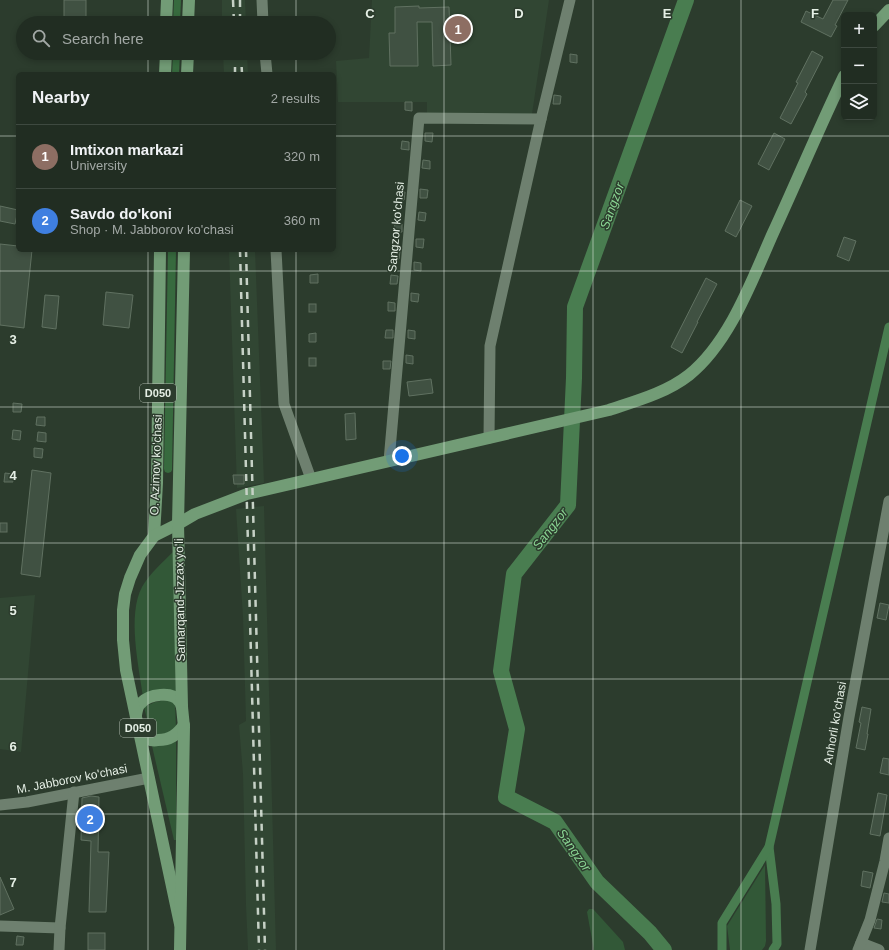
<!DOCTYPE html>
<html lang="en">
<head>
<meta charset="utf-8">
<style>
	body { margin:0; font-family:Helvetica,sans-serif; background:#2d392f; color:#f1f3f6 }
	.controls { position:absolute; right:12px; top:12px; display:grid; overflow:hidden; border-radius:6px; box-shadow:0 2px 6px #0003 }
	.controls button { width:36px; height:36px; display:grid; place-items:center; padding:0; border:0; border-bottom:1px solid #3e4940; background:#212d22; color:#f1f3f6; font:20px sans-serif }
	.you { position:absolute; left:402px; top:456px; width:14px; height:14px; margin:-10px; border:3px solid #fff; border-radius:50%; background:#1a73e8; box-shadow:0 0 0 6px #1a73e833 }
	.badge { display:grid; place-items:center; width:26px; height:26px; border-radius:50%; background:#95b2f1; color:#fff; font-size:13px; font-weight:700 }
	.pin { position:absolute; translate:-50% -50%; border:2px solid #fff; box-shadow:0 1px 4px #0006 }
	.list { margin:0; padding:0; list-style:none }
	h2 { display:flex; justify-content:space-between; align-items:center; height:52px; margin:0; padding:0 16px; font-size:17px }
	h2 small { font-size:13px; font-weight:400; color:#a2a8a5 }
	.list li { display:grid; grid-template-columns:26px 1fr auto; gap:12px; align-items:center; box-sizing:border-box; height:64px; padding:0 16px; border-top:1px solid #3e4940 }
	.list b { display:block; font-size:15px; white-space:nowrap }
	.list p { margin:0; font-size:13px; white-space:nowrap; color:#a2a8a5 }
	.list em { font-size:13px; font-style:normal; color:#a2a8a5 }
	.icon { flex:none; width:22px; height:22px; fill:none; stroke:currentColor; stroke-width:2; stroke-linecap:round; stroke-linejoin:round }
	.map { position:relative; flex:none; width:889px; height:950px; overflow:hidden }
	.search { position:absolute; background:#212d22; box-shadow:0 2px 6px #0003; left:16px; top:16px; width:320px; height:44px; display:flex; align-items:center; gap:10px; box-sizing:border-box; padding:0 14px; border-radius:22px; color:#a2a8a5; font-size:15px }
	.panel { position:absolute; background:#212d22; box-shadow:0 2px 6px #0003; left:16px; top:72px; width:320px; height:180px; border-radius:6px }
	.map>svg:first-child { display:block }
</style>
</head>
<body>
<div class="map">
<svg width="889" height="950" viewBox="0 0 889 950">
	<rect width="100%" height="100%" fill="#2c3c2d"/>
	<g fill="#314633">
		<polygon points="222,0 245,0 246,23 222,23"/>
		<polygon points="372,0 549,0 532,114 427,115 427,102 338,102 336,61 369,58"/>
		<polygon points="223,53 247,53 248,74 224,74"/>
		<polygon points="229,250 255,250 264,483 237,488"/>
		<polygon points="264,506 276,950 248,950 246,905 243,774 239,725 246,721 243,617 236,509"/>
		<polygon points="35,595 21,752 0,749 0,598"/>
	</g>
	<g fill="#325837">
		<path d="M173,552L176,692L143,697C139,666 127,615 142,587C150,573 162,563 173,552Z"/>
		<polygon points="161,701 172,701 175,703 176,728 169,734 151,735 144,707 155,702"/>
		<polygon points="176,742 176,840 174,840 152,746"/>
		<polygon points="765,865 766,941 765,946 762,950 730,950 727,926"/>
		<polygon points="589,909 593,909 623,942 625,950 594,950 587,912"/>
	</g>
	<g fill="#376a3e">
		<polygon points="174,0 181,0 180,23 173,23"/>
		<polygon points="173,53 180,53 179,74 172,74"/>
		<polygon points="168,250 176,250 172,470 171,472 168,473 165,472 164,469"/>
	</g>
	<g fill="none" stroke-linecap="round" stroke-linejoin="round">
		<g stroke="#497d50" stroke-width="9">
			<polyline points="769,847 776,904 777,944 773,950"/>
			<polyline points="722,950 722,923 769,847 889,327"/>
		</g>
		<polyline stroke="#497d50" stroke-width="16" points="664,950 650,933 597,882 555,822 506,797 517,729 501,671 514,574 568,505 574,378 575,307 686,0"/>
	</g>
	<g fill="#405142" stroke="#607161">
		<rect x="64" y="0" width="22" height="23"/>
		<polygon points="833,0 848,0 835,25 837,26 831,37 801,22 806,11 823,19"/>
		<polygon points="419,6 419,8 449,7 451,65 433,66 432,22 417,22 418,66 390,66 389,33 395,33 395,7"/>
		<polygon points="812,51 823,57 805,92 807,94 791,124 780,118 798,83 796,82"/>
		<polygon points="570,54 577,55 577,63 570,62"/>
		<polygon points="554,95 561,96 560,104 553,104"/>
		<polygon points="405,102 412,102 412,111 405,110"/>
		<polygon points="425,133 433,133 432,142 425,141"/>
		<polygon points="774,133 785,139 769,170 758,164"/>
		<polygon points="402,141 409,142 409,150 401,149"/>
		<polygon points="423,160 430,161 430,169 422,168"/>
		<polygon points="420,189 428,190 427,198 420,198"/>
		<polygon points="398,192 405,192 404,200 397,200"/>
		<polygon points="740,200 752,206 736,237 725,231"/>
		<polygon points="0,206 18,210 15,224 0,221"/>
		<polygon points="419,212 426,213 425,221 418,220"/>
		<polygon points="395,223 402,224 402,232 394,232"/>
		<polygon points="844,237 856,241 849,261 837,256"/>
		<polygon points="416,239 424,239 423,248 416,247"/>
		<polygon points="0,244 18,246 18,250 32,250 24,328 0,325"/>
		<polygon points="393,250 400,251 399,259 392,258"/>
		<polygon points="414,262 421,263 421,271 414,270"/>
		<polygon points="318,274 318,283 310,283 310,275"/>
		<polygon points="391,275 398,276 397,284 390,284"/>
		<polygon points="706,278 717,284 697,322 698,322 682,353 671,347"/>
		<polygon points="106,292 133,295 129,328 103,325"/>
		<polygon points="411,293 419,294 418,302 411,301"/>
		<polygon points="45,295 59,296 56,329 42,327"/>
		<polygon points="388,302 395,303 395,311 388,311"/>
		<rect x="309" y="304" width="7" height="8"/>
		<polygon points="386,330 393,330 393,338 385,338"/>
		<polygon points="408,330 415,331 415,339 408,338"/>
		<polygon points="316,333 316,342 309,342 309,334"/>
		<polygon points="406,355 413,356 413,364 406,363"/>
		<rect x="309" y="358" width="7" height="8"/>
		<polygon points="383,361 391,361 390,369 383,369"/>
		<polygon points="431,379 433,393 409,396 407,382"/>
		<polygon points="13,403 22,404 21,412 13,412"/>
		<polygon points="355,413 356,439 346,440 345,414"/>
		<polygon points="37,417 45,417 45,426 36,425"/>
		<polygon points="13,430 21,431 20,440 12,439"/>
		<polygon points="38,432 46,433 46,442 37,441"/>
		<polygon points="34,448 43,449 42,458 34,457"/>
		<polygon points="32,470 51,473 40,577 21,574"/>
		<polygon points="5,473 13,474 13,482 4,482"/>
		<polygon points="233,475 244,475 244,484 234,484"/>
		<rect x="0" y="523" width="7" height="9"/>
		<polygon points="880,603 889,605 886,620 877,618"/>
		<polygon points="862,707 871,709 867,734 868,734 865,750 856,748 861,723 859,722"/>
		<polygon points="883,758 889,759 889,775 880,773"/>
		<polygon points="878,793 887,795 880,836 870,834"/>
		<polygon points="91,796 99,797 98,852 109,852 106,912 89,912 91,841 81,840 82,798"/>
		<polygon points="863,871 873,873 870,888 861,886"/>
		<polygon points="0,877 14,909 0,915"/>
		<polygon points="884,893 889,894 889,903 882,902"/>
		<polygon points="877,919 882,920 881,929 874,928"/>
		<rect x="88" y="933" width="17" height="17"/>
		<polygon points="17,936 24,937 23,945 16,945"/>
	</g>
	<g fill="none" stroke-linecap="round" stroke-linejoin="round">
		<g stroke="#6e806f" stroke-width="11">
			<polyline points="262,0 263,23"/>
			<polyline points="265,53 267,74"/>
			<polyline points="276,250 284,404 311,479"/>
			<polyline points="489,438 490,346 541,119"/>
			<polyline points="389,461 419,118 541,119 570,0"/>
			<polyline points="0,805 27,802 149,778"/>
			<polyline points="0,926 60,928"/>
			<polyline points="861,943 879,950"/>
			<polyline points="59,950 60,928 74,792"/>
			<polyline points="810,950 849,717 889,501"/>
			<polyline points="858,950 870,920 885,861 889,838"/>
		</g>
		<g stroke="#729c76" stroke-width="12">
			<polyline points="166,23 167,0"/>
			<polyline points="188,23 189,0"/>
			<polyline points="874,26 889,10"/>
			<polyline points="165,74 166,53"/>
			<polyline points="187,74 188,53"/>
			<polyline points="154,536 157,483 160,250"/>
			<path d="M136,715C137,710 137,706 141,703C149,694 172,691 179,701C181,703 181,705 182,707"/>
			<path d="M139,731C141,733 143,736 145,738C149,740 154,741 158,740C170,740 177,735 184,725"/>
			<path d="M180,924L126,670L123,640V610L125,594L130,578L140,555L154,536L178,524L195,514L247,494L609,410C636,401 666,393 689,375C730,342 752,280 773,233C797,181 819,128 844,76"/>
			<polyline points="180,950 184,727 182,707 178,524 184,250"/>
		</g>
		<g stroke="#c6d1c6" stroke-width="2.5" stroke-dasharray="7 7" stroke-linecap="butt">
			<polyline points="233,0 234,23"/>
			<polyline points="240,0 240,23"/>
			<polyline points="235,53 235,74"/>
			<polyline points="241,53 242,74"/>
			<polyline points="240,250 259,950"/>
			<polyline points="246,250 265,950"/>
		</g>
	</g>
	<path fill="none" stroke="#e5efe5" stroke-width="1" stroke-opacity="0.55" d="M148,0V23M296,0V23M444,0V950M593,0V950M741,0V950M148,53V74M296,53V74M0,136H18M334,136H889M148,250V950M296,250V950M0,271H889M0,407H889M0,543H889M0,679H889M0,814H889"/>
	<g text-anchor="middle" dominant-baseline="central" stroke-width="3" stroke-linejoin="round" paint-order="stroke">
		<g fill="#2c3c2d" stroke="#aeb9ae" stroke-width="1">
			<rect x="140" y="384" width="36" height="18" rx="3"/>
			<rect x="120" y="719" width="36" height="18" rx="3"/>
		</g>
		<g font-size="11" font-weight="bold" fill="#e5efe5">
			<text x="158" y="393">D050</text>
			<text x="138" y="728">D050</text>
		</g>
		<g font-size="12" fill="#e5efe5" stroke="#2c3c2d">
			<text transform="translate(396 227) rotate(-85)">Sangzor ko'chasi</text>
			<text transform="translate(156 465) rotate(-88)">O. Azimov ko'chasi</text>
			<text transform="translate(180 600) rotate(-91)">Samarqand-Jizzax yo'li</text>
			<text transform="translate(835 723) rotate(-80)">Anhorli ko'chasi</text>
			<text transform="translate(72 779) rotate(-11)">M. Jabborov ko'chasi</text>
		</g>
		<g font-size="13" font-style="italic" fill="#89d492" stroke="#2c3c2d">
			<text transform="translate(612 206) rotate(-70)">Sangzor</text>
			<text transform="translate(550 529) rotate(-52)">Sangzor</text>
			<text transform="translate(574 850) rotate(55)">Sangzor</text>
		</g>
	</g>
	<g font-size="13" text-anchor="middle" font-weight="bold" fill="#e5efe5" stroke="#2c3c2d" stroke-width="3" stroke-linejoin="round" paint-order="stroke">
		<text x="370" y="18">C</text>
		<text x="519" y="18">D</text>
		<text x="667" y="18">E</text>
		<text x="815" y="18">F</text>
		<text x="13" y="344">3</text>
		<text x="13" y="480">4</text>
		<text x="13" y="615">5</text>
		<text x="13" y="751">6</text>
		<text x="13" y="887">7</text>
	</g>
</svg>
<div class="controls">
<button>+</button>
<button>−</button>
<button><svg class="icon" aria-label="layers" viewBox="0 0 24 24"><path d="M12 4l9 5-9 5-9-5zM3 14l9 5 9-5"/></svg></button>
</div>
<div class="you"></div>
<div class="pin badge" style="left:458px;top:29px;background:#8d6e63">1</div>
<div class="pin badge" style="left:90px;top:819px;background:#3f7fe0">2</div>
<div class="search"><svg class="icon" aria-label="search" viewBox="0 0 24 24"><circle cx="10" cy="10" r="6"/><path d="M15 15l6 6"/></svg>Search here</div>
<section class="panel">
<h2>Nearby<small>2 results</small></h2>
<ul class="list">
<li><span class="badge" style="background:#8d6e63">1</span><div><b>Imtixon markazi</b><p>University</p></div><em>320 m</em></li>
<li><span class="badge" style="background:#3f7fe0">2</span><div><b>Savdo do'koni</b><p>Shop · M. Jabborov ko'chasi</p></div><em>360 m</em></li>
</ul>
</section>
</div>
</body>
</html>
